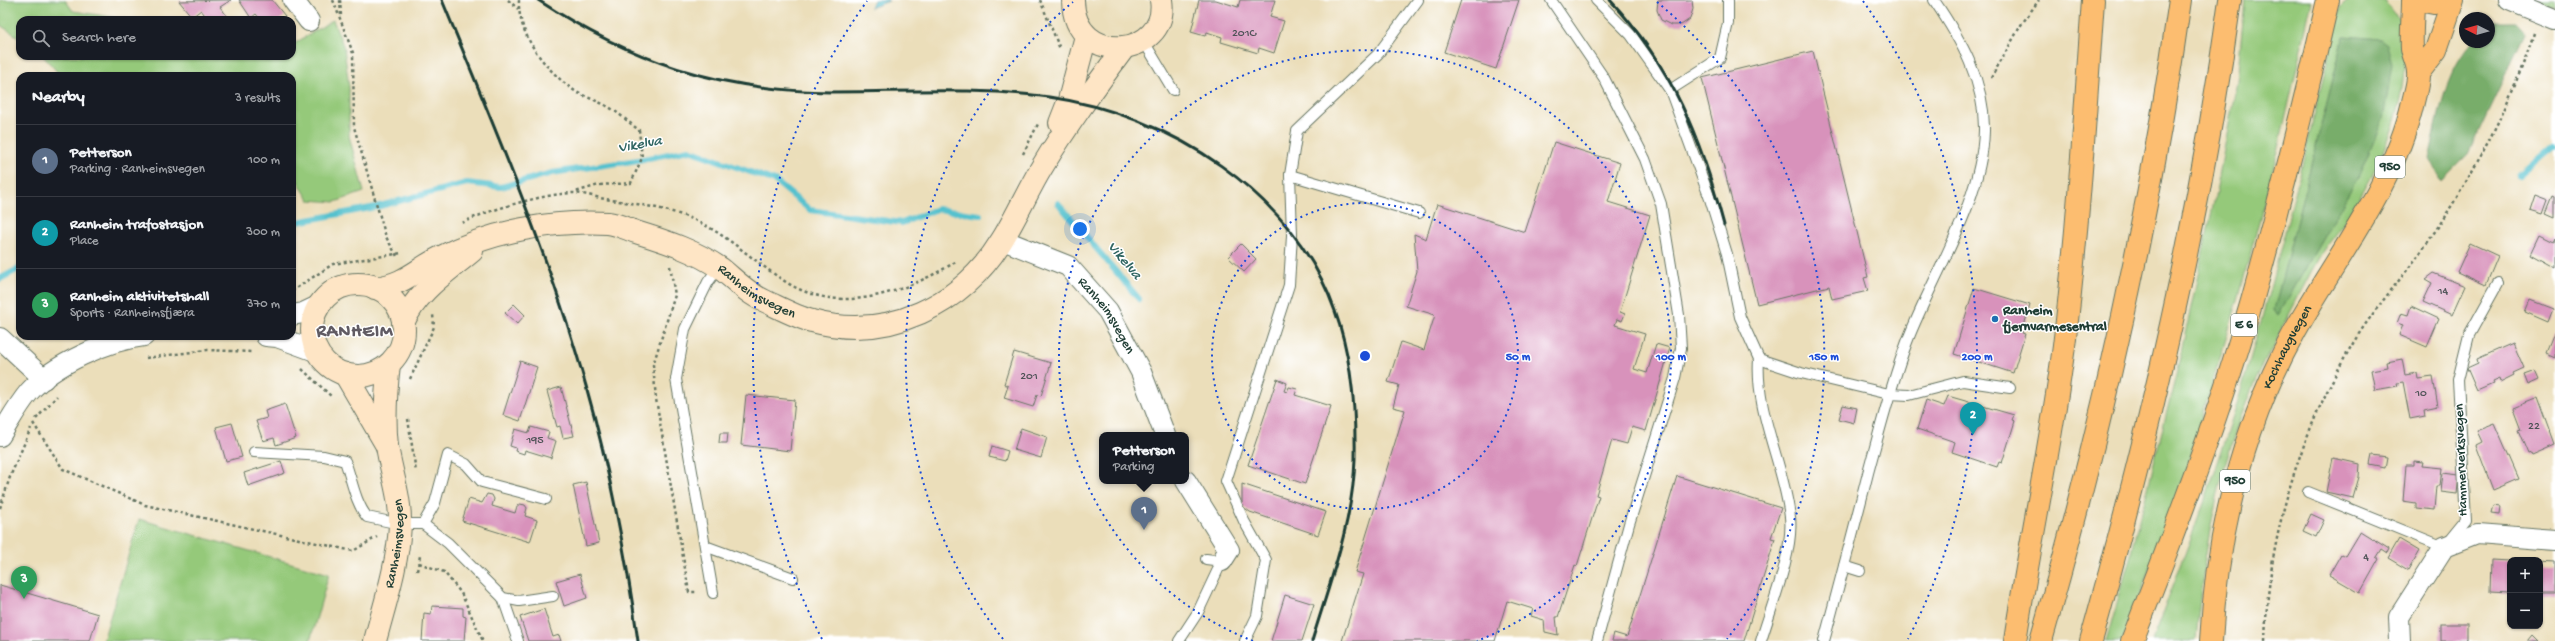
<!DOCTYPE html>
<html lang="en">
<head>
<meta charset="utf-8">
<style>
	body { margin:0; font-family:"Gochi Hand",sans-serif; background:#242831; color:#f1f3f6 }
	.controls { position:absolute; right:12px; bottom:12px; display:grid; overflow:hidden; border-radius:8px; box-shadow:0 1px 3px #0004 }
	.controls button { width:36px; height:36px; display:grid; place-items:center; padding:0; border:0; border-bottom:1px solid #363941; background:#171b24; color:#f1f3f6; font:20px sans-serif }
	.compass { position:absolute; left:2459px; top:12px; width:36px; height:36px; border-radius:50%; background:#171b24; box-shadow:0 1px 3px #0004; rotate:275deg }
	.you { position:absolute; left:1080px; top:229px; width:14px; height:14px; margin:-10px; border:3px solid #fff; border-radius:50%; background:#1a73e8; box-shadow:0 0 0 6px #1a73e833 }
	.badge { display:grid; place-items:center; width:26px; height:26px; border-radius:50%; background:#1f6fb2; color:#fff; font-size:13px; font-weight:700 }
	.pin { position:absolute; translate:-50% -33px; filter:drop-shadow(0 1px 2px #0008) }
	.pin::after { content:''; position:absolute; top:21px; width:14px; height:12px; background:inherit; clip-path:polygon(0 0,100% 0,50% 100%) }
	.popup { position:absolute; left:1099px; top:432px; width:90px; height:52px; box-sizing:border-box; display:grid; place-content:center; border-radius:8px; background:#171b24; filter:drop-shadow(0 1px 3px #0005); font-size:13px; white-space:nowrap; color:#9ea1a6 }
	.popup b { font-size:15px; color:#f1f3f6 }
	.popup::after { content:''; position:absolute; left:50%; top:100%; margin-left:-8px; border:8px solid transparent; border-top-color:#171b24 }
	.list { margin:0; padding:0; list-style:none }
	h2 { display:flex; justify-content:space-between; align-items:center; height:52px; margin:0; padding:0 16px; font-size:17px }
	h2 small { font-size:13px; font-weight:400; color:#9ea1a6 }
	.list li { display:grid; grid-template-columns:26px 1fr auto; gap:12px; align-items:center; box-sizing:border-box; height:72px; padding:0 16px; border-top:1px solid #363941 }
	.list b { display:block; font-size:15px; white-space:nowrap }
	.list p { margin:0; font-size:13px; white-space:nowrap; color:#9ea1a6 }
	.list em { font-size:13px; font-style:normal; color:#9ea1a6 }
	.icon { flex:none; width:22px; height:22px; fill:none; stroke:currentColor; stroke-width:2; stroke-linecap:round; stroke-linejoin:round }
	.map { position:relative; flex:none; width:2555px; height:641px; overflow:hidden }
	.search { position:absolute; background:#171b24; box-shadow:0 1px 3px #0004; left:16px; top:16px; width:280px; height:44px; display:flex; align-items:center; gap:10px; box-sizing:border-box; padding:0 14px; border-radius:12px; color:#9ea1a6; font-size:15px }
	.panel { position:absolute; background:#171b24; box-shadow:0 1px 3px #0004; left:16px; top:72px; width:280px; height:268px; border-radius:12px }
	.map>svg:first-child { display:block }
</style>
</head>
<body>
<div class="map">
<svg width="2555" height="641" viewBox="0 0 2555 641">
	<rect width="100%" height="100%" fill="#fff"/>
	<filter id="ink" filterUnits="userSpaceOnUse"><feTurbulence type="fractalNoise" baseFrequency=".025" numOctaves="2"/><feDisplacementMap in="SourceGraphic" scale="8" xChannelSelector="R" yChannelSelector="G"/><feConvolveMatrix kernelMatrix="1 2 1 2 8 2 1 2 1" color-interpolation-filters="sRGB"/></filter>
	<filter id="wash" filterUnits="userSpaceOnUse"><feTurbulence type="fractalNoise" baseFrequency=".012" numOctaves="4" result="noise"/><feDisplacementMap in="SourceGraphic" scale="16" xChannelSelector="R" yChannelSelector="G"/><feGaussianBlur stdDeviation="0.9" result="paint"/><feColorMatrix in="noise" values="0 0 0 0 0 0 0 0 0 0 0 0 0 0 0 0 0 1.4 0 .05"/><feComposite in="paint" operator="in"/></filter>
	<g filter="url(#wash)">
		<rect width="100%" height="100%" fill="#ebdeba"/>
		<g fill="#95c97a" stroke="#5a8357" fill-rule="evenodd">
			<polygon points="0,0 65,0 73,11 131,20 20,20 20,38 0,25"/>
			<polygon points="2245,0 2312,0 2278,151 2238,300 2183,478 2123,641 2106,641 2133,548 2177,371 2215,197 2237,82"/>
			<path d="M2348,0H2383C2391,8 2399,17 2403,28C2405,33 2404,40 2405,45C2409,105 2381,166 2349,215C2341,228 2329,240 2321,254C2307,278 2295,304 2282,328C2273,347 2262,365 2254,384C2218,468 2203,551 2196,641H2152C2185,554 2219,467 2245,377C2281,255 2311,131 2340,7ZM2344,36L2380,39L2359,175L2278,316L2274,310Z"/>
			<polygon points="2536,0 2555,0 2555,7"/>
			<polygon points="333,20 344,48 349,87 349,136 364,192 335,202 309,200 292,172 292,76 61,76 43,56 292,56 292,45"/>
			<polygon points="139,519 329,574 310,641 103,641"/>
		</g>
		<g fill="#78ad6a" stroke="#4c754f">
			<path d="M2494,22H2515L2525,33L2468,154L2441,181L2429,159C2438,121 2444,71 2473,42H2489V27Z"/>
			<polygon points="2344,36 2380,39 2387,44 2392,65 2383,119 2359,175 2278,316 2274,310"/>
		</g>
		<polygon fill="#55c1ce" stroke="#3a7f81" points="874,0 888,0 889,1 870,8"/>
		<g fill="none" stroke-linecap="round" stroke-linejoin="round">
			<g stroke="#55c1ce" stroke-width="6">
				<polyline points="2520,176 2555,146"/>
				<polyline points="1058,203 1139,299"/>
				<polyline points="292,223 376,207 467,183 501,187 552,173 638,160 689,150 775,181 810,210 902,223 937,209 980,215"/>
				<polyline points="0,279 20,268"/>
			</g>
		</g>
		<g id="blocks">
			<g fill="#d892bb">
				<polygon points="231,0 220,7 228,17 246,20 205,20 207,18 201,10 192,17 179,1"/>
				<polygon points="239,0 272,0 285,16 280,20 261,20 256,14 251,18"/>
				<polygon points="1199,0 1216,0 1238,7 1240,0 1275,0 1270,17 1284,21 1274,53 1259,48 1258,53 1221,42 1222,37 1207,32 1205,36 1191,32"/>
				<polygon points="1461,0 1519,0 1496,69 1444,52"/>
				<polygon points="1658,0 1692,0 1693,9 1690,19 1681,25 1671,25 1661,20 1657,10"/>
				<polygon points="1813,51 1868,277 1864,278 1868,291 1832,299 1829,286 1757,304 1702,78"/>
				<polygon points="1554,142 1620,163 1608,202 1650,215 1620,312 1625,314 1622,321 1617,319 1615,325 1645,334 1634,369 1647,373 1656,344 1670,348 1646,431 1632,427 1627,444 1612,440 1596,495 1599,496 1577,566 1575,565 1558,617 1556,617 1558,635 1545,632 1544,620 1531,616 1533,609 1507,601 1495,641 1342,641 1363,574 1355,572 1405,410 1393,407 1399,385 1388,382 1401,342 1424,350 1435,315 1406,306 1417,271 1414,234 1426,239 1437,204 1525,232"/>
				<polygon points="2535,195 2548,200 2543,214 2530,210"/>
				<polygon points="2553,196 2555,197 2555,217 2546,213"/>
				<polygon points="2539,235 2553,242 2555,238 2555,268 2530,254"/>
				<polygon points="2470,243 2498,256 2486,285 2457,272"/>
				<polygon points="1241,244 1256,259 1244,272 1228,257"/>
				<polygon points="2433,273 2465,286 2452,315 2423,302 2432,283 2425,279"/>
				<polygon points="1974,288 2030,305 2022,333 2025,334 2013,373 1954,354"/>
				<polygon points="2530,300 2553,309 2548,322 2525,312"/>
				<polygon points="514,304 525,315 517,324 505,313"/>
				<polygon points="2411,306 2439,319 2427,347 2399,335 2403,325 2397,323 2401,313 2408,315"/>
				<polygon points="2555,332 2555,358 2546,354"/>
				<polygon points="2513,343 2524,368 2513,373 2514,375 2500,382 2499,379 2492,382 2493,384 2477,391 2467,368 2478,363 2477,359"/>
				<polygon points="1014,352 1051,363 1041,396 1037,395 1033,407 1004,398 1008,386 1004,384"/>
				<polygon points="2402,359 2405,375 2417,373 2418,379 2433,377 2438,407 2424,410 2425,416 2410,419 2403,382 2397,383 2398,386 2375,390 2371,370 2388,367 2387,362"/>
				<polygon points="520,361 537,367 520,421 503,415"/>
				<polygon points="2535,371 2539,380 2528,385 2524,375"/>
				<polygon points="1277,379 1287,383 1284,391 1287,392 1289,387 1297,389 1295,395 1331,406 1305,484 1248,465"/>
				<polygon points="561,387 574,436 563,438 560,426 557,427 547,391"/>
				<polygon points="746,395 795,400 790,451 741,445"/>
				<polygon points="1948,396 2014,415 2012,420 2015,421 2002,463 1999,462 1997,467 1952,452 1955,442 1917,429 1926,400 1944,406"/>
				<polygon points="2538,398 2555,445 2532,455 2531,453 2528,454 2518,430 2521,429 2513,408"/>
				<polygon points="285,404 296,438 276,445 274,438 263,441 256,421 267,418 265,411"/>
				<polygon points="1843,405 1857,408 1854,423 1839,419"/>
				<polygon points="232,423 242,457 226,461 216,427"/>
				<polygon points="2495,424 2519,479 2493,490 2476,445 2482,442 2477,431"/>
				<polygon points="531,427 549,432 547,438 556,441 551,458 525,450 524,454 515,451 516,448 510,446 515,429 529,433"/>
				<polygon points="1021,428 1047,437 1041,458 1014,450"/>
				<polygon points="720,433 728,433 727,443 719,443"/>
				<polygon points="992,446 1008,451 1005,461 989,457"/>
				<polygon points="2372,455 2387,457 2385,468 2370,465"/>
				<polygon points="2333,458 2360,464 2359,477 2353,498 2326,492"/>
				<polygon points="281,461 285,473 248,486 244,473"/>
				<polygon points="2414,461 2423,462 2422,466 2442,468 2440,486 2436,486 2434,510 2416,508 2416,503 2403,501 2406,465 2414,465"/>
				<polygon points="2443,473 2459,475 2457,494 2441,492"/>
				<polygon points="1677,476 1781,508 1771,538 1775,539 1744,641 1612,641 1614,633 1627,637"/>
				<polygon points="586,482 599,543 586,546 573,485"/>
				<polygon points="1242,484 1326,512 1318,535 1250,512 1242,506"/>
				<polygon points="487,494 492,495 494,499 492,506 515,513 517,506 520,504 525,505 527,508 525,516 537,520 530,542 462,521 469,499 482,503"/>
				<polygon points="2494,506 2501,507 2500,515 2492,514"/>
				<polygon points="2311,514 2324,520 2316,537 2303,531"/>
				<polygon points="2360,531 2389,549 2387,553 2381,549 2376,557 2379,559 2360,593 2329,575 2341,554 2345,556"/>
				<polygon points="2399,539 2419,551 2408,570 2388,558"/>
				<polygon points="2491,560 2510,561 2510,593 2490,592"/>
				<polygon points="2540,561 2555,562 2555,593 2540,593"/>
				<polygon points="580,574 587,598 564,606 556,581"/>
				<polygon points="0,585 98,614 90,641 0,641"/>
				<polygon points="1285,595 1314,604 1302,641 1271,641"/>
				<polygon points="432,606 463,608 463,616 466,617 464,641 422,641 424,613 431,614"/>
				<polygon points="544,609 553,637 559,635 561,641 528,641 520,617"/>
				<rect x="2441" y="624" width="26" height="17"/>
				<polygon points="2533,635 2539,641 2528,641"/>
			</g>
		</g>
	</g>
	<g filter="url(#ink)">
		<use href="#blocks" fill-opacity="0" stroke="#667563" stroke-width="1"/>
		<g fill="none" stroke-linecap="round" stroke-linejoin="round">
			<g stroke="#667563" stroke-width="12">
				<g id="lane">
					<polyline points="1551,0 1604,78 1645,159 1661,204 1679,315 1681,348 1675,378 1629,524 1597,641"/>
					<polyline points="1596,0 1631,35 1670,90 1710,199 1727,254 1740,317 1759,359 1801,373 1889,394 1909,395 1963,381 2010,388"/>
					<polyline points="1143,40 1173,90"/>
					<polyline points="1670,90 1720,58 1728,23 1728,0"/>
					<polyline points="1290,175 1419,213"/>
					<path d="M1759,359C1755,413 1784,464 1790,517C1794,551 1771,607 1761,641"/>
					<path d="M254,452L324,456L345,461C352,480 355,502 367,517L400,524H423L448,543L503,598L519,601L553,596"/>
					<polyline points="2308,492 2444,547 2466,520 2458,380 2469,335 2498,283"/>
					<polyline points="423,524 435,503 448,455 466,464 482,482 546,499"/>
					<polyline points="705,546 793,578"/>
					<polyline points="1844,566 1860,571"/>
					<polyline points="713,593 676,379 685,329 708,282 718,268"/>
					<polyline points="503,598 518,641"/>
					<polyline points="1179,641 1198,612 1222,561 1206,559"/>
					<polyline points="1245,641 1257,616 1266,560 1244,521 1226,481 1289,285 1292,235 1290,175 1297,131 1378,54 1418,0"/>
					<path d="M1824,641C1839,585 1854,529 1868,473C1880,429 1891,384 1907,342C1932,276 1982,202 1984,131C1985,81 1961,40 1934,0"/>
				</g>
			</g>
			<g stroke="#667563" stroke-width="22">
				<g id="street">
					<polyline points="293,0 309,21"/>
					<polyline points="2509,0 2555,19"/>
					<path id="s1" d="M1003,240L1068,266L1108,311L1141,372L1165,435"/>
					<polyline points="292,315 303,313 320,305"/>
					<polyline points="266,336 277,337 318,352"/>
					<polyline points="0,338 44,379"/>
					<path d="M0,436C9,422 18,405 29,392C54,364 108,340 144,336"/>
					<polyline points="1186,481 1229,550 1222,561"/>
					<polyline points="2400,641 2399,617 2444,547 2477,534 2555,540"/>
				</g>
			</g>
			<g stroke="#667563" stroke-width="24">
				<g id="secondary">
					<path d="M1073,0C1074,69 1170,57 1161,0"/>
					<polyline points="1060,123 1069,100 1086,36"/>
					<circle cx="358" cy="330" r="46"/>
					<path id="s2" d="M375,288C406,284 415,270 441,257C491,231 553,220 608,223C618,224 629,230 639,233C668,242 695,251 720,268C734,279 748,294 765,301C780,308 796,317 812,321C887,342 963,305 1002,240C1017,216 1028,190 1042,167C1067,125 1095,87 1124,48"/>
					<path d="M403,323C417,291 446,273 472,251"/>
					<polyline points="345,374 387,446"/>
					<path id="s3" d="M375,641C385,603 398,564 400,525C401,498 391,472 387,446C384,420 386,390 389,364"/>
				</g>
			</g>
			<g stroke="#667563" stroke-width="24">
				<g id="primary">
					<polyline points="2419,0 2434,3 2449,0"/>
					<polyline points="2419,72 2436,50 2453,0"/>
					<path id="s4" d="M2211,641C2217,532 2242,427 2295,331C2336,257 2394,186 2413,102C2415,93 2419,81 2418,72C2418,64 2413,56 2412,48C2411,33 2413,16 2413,0"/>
				</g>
			</g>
			<g stroke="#667563" stroke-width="24">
				<g id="highway">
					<path d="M2015,641C2030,542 2051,445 2064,346C2078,231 2085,116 2093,0"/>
					<path d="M2041,641C2101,430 2150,217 2180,0"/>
					<path d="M2091,641C2150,430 2200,218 2230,0"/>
					<path d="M2132,641C2175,530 2219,416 2252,301C2280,201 2305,101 2328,0"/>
				</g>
			</g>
			<g stroke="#667563" stroke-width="2.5" stroke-dasharray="3 3" stroke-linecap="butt">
				<polyline points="333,0 353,53 354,127 386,237 397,256"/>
				<polyline points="340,0 341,16"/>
				<polyline points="508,0 518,9"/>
				<path d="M519,0C517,34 545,69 572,89C581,96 594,99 605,105C617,111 628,122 639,130L642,158L631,183L599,185L575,192"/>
				<polyline points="1040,0 1060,49"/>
				<polyline points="1991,78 2021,25 2039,0"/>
				<polyline points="1023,154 1039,122"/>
				<path d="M462,223C487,210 544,194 572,193C583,193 595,197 605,199C637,204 669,208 699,222C731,238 756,263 786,282C841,317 907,292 957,261"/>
				<polyline points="670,266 675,295 653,365 656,399 689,592 698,592"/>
				<polyline points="292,291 333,264 402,253"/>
				<polyline points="146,358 207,350 253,352"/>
				<polyline points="302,369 332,397"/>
				<polyline points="410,379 434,327 433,314"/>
				<polyline points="36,419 57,396"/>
				<polyline points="408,419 416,472"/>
				<polyline points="33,423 63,469 145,505 353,551 377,537"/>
				<polyline points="0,508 10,477 31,428"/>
				<polyline points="419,563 444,572 461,593 483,641"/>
				<polyline points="417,571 420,556"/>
				<path d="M2265,641C2268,536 2299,435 2352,345C2372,311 2400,281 2423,249C2469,183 2509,110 2534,33"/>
			</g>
			<use href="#lane" stroke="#fff" stroke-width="10"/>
			<use href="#street" stroke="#fff" stroke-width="20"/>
			<use href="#secondary" stroke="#fee5c5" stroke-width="22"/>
			<use href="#primary" stroke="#fcbd6f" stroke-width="22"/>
			<use href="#highway" stroke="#fcbd6f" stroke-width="22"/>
			<g stroke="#1f3d34" stroke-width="3">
				<path d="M442,0C494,126 549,255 586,386C610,470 626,555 638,641"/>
				<path d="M538,0C631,61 719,91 831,92C905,92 977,87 1049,97C1169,114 1294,193 1335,311C1352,358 1356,410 1355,459C1353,521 1330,582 1312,641"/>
				<path d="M1610,0C1672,66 1701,139 1724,225"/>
			</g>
		</g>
	</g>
	<g fill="none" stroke="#1d4ed8" stroke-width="2" stroke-dasharray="2 4">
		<circle cx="1365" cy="356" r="153"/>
		<path d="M1253 641A306 306 0 1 1 1477 641"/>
		<path d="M1003 639A459 459 0 0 1 1073 2M1657 2A459 459 0 0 1 1727 639"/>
		<path d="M822 639A612 612 0 0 1 867 1M1863 1A612 612 0 0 1 1908 639"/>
	</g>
	<circle fill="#1f6fb2" stroke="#fff" stroke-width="1.5" cx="1995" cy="319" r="4"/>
	<g text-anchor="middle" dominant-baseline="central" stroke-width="3" stroke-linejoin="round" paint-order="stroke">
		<g font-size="12" fill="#4d5256">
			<text x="1244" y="34">201C</text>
			<text x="2443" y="292">14</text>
			<text x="1029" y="377">201</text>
			<text x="2421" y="394">10</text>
			<text x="2534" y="427">22</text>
			<text x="535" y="441">195</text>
			<text x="2366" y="558">4</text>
		</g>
		<g fill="#fff" stroke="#627771" stroke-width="1">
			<rect x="2375" y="156" width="30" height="22" rx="3"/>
			<rect x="2231" y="314" width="26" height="22" rx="3"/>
			<rect x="2220" y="470" width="30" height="22" rx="3"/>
		</g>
		<g font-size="13" font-weight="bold" fill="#1f3d34">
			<text x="2390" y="167">950</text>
			<text x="2244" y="325">E 6</text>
			<text x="2235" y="481">950</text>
		</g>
		<g font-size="14" fill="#1f3d34" stroke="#fff">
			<text stroke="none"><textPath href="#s2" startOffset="411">Ranheimsvegen</textPath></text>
			<text stroke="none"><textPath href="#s1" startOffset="133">Ranheimsvegen</textPath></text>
			<text stroke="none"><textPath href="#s4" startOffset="306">Kochhaugvegen</textPath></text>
			<text transform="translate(2462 460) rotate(-92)">Hammerverksvegen</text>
			<text stroke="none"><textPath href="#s3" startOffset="100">Ranheimsvegen</textPath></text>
		</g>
		<g font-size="14" font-weight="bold" fill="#1f3d34" stroke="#fff" text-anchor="start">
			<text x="2003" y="311">Ranheim<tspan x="2003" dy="16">fjernvarmesentral</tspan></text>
		</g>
		<g font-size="15" font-style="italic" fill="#2f6562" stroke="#fff">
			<text transform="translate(640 145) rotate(-10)">Vikelva</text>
			<text transform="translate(1124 261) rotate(50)">Vikelva</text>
		</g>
		<g font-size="18" font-weight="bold" letter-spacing="1" fill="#605b63" stroke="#fff">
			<text x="355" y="332">RANHEIM</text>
		</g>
	</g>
	<circle cx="1365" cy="356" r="6" fill="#1d4ed8" stroke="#fff" stroke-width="2"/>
	<g font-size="12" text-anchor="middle" font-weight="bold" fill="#1d4ed8" stroke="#fff" stroke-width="3" stroke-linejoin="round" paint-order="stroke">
		<text x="1518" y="360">50 m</text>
		<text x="1671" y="360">100 m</text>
		<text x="1824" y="360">150 m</text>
		<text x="1977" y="360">200 m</text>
	</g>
</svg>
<div class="controls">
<button>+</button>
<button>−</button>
</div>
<svg class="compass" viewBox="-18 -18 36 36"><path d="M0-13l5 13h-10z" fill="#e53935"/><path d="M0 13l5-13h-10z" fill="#9ea1a6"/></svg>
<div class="you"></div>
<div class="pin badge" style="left:1144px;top:530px;background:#5c6f8a">1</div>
<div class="popup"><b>Petterson</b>Parking</div>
<div class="pin badge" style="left:1973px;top:435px;background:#0f9aa8">2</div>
<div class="pin badge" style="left:24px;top:599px;background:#2e9e5b">3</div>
<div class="search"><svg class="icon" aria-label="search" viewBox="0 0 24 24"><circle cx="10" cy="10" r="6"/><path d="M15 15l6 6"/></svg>Search here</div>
<section class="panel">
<h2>Nearby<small>3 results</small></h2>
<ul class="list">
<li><span class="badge" style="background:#5c6f8a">1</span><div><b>Petterson</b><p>Parking · Ranheimsvegen</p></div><em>100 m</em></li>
<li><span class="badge" style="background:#0f9aa8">2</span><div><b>Ranheim trafostasjon</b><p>Place</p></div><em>300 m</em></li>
<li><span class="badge" style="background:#2e9e5b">3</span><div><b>Ranheim aktivitetshall</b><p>Sports · Ranheimsfjæra</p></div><em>370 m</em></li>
</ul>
</section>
</div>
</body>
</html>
